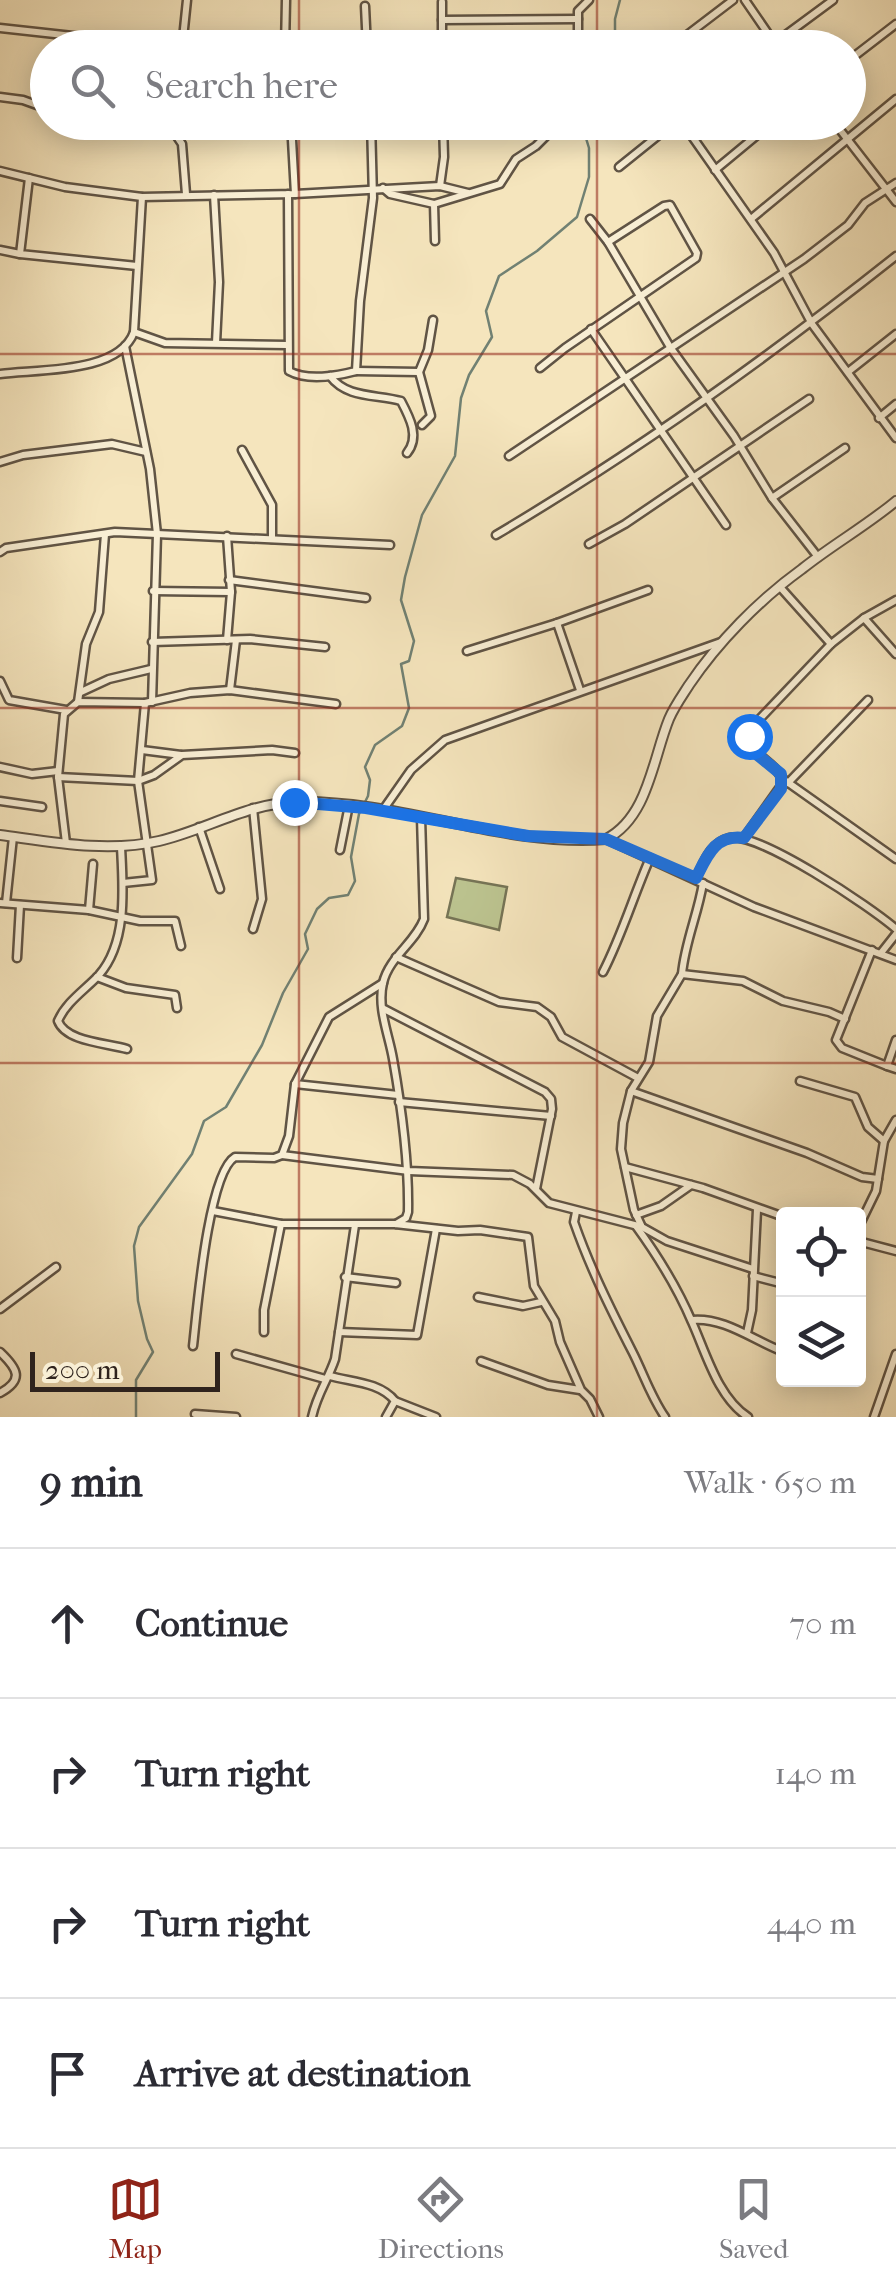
<!DOCTYPE html>
<html lang="en">
<head>
<meta charset="utf-8">
<style>
	body { margin:0; font-family:"IM FELL French Canon",serif; background:#f7f7f7; color:#2b2b33 }
	.controls { position:absolute; right:30px; bottom:30px; display:grid; overflow:hidden; border-radius:10px; box-shadow:0 5px 25px #0003 }
	.controls button { width:90px; height:90px; display:grid; place-items:center; padding:0; border:0; border-bottom:2px solid #e1e1e2; background:#fff; color:#2b2b33; font:50px sans-serif }
	.scale { position:absolute; left:30px; bottom:25px; width:190px; box-sizing:border-box; padding-left:10px; border:5px solid #2f231d; border-top:0; font-size:28px; line-height:35px; white-space:nowrap; color:#2f231d; -webkit-text-stroke:8px #f8eed4; paint-order:stroke }
	.stop { position:absolute; width:30px; height:30px; margin:-22px; border:8px solid #1a73e8; border-radius:50%; background:#fff }
	.stop.end { background:#1a73e8; border-color:#fff; box-shadow:0 2px 10px #0008 }
	.list { margin:0; padding:0; list-style:none }
	h2 { display:flex; justify-content:space-between; align-items:center; height:130px; margin:0; padding:0 40px; font-size:42px }
	h2 small { font-size:32px; font-weight:400; color:#7c7c81 }
	.list li { display:grid; grid-template-columns:65px 1fr auto; gap:30px; align-items:center; box-sizing:border-box; height:150px; padding:0 40px; border-top:2px solid #e1e1e2 }
	.list b { display:block; font-size:38px; white-space:nowrap }
	.list em { font-size:32px; font-style:normal; color:#7c7c81 }
	.icon { flex:none; width:55px; height:55px; fill:none; stroke:currentColor; stroke-width:2; stroke-linecap:round; stroke-linejoin:round }
	.map { position:relative; flex:none; width:896px; height:1417px; overflow:hidden }
	.search { position:absolute; background:#fff; box-shadow:0 5px 25px #0003; left:30px; right:30px; top:30px; height:110px; display:flex; align-items:center; gap:25px; box-sizing:border-box; padding:0 35px; border-radius:55px; color:#7c7c81; font-size:38px }
	.sheet { height:730px; background:#fff }
	nav { display:flex; justify-content:space-around; align-items:center; box-sizing:border-box; height:140px; border-top:2px solid #e1e1e2; background:#fff; font-size:28px; color:#7c7c81 }
	nav a { display:grid; justify-items:center; gap:5px }
	nav .on { color:#8f2418 }
	.map>svg:first-child { display:block }
</style>
</head>
<body>
<div class="map">
<svg width="896" height="1417" viewBox="0 0 896 1417">
	<rect width="100%" height="100%" fill="#f5e5bd"/>
	<filter id="stains"><feTurbulence type="fractalNoise" baseFrequency=".002" numOctaves="4"/><feColorMatrix values="0 0 0 0 .2 0 0 0 0 .09 0 0 0 0 .02 0 0 0 .5 -.17"/></filter>
	<radialGradient id="worn" r=".72"><stop offset=".6" stop-color="#630" stop-opacity="0"/><stop offset="1" stop-color="#630" stop-opacity=".3"/></radialGradient>
	<polygon fill="#bcc490" stroke="#767456" stroke-width="2.5" points="456,878 507,887 499,930 447,917"/>
	<g fill="none" stroke-linecap="round" stroke-linejoin="round">
		<g stroke="#718173" stroke-width="2.5">
			<polyline points="615,48 615,19 620,0"/>
			<polyline points="136,1417 136,1380 153,1352 147,1339 138,1301 134,1246 139,1227 192,1154 204,1121 226,1107 262,1045 283,993 308,949 305,934 317,909 329,898 348,895 355,881 351,857 359,814 368,796 370,780 365,767 375,745 402,726 409,708 401,664 409,661 414,641 401,600 405,577 422,515 455,456 461,398 469,375 492,337 486,311 499,276 537,251 577,217 589,177 589,148 581,122"/>
		</g>
		<g stroke="#605445" stroke-width="11">
			<g id="minor">
				<polyline points="745,0 778,48"/>
				<polyline points="442,2 442,48"/>
				<polyline points="365,6 367,48"/>
				<polyline points="442,20 578,19"/>
				<polyline points="0,28 182,48"/>
				<polyline points="182,48 187,0"/>
				<polyline points="285,48 286,0"/>
				<polyline points="578,48 578,11 589,0"/>
				<polyline points="670,48 733,0"/>
				<polyline points="768,48 833,0"/>
				<polyline points="848,61 896,24"/>
				<polyline points="0,97 23,100 48,109"/>
				<polyline points="167,122 182,144 186,194"/>
				<polyline points="291,122 295,194"/>
				<polyline points="682,122 774,253 812,324 896,438"/>
				<polyline points="834,122 896,202"/>
				<polyline points="619,167 675,122"/>
				<polyline points="715,170 773,122"/>
				<polyline points="0,171 65,187 142,197 295,194 440,186 468,193"/>
				<polyline points="29,178 20,254 137,266"/>
				<polyline points="440,186 444,157 443,122"/>
				<polyline points="383,188 390,194 434,204 435,241"/>
				<path d="M288,194L289,371C307,381 337,376 356,371L360,301L373,198L371,122"/>
				<polyline points="214,195 219,282 216,343"/>
				<polyline points="434,204 500,184 516,159 536,146 560,122"/>
				<polyline points="590,219 608,242 670,347 734,436 772,498 818,557"/>
				<polyline points="751,219 896,99"/>
				<polyline points="0,250 20,254"/>
				<polyline points="591,329 726,525"/>
				<polyline points="134,332 142,197"/>
				<polyline points="125,346 150,469 157,534 152,702"/>
				<polyline points="540,368 565,348 696,258 697,253 670,205 664,206 608,242"/>
				<polyline points="356,371 419,372 428,350 433,320"/>
				<polyline points="419,372 431,416 422,425"/>
				<polyline points="848,372 896,334"/>
				<path d="M0,374C37,369 119,374 134,332L165,343L287,345"/>
				<path d="M330,376C347,399 377,394 401,401C410,418 420,437 407,453"/>
				<polyline points="879,418 896,404"/>
				<polyline points="242,450 272,505 272,539"/>
				<polyline points="509,456 804,259 848,225 865,203 896,183"/>
				<polyline points="0,462 23,455 112,444 146,452"/>
				<polyline points="772,498 845,448"/>
				<path d="M496,535C636,452 769,357 896,256"/>
				<polyline points="227,536 231,592 227,640"/>
				<polyline points="589,544 625,524 809,399"/>
				<polyline points="0,552 6,548 115,532 390,545"/>
				<polyline points="229,580 366,598"/>
				<polyline points="780,587 831,644"/>
				<polyline points="153,591 231,592"/>
				<polyline points="864,618 896,600"/>
				<polyline points="557,623 648,590"/>
				<polyline points="152,642 250,639 325,647"/>
				<polyline points="467,651 557,623 580,690"/>
				<polyline points="0,681 9,700 66,710"/>
				<polyline points="230,690 236,640"/>
				<polyline points="81,692 109,679 151,669"/>
				<polyline points="78,702 86,644 99,612 105,534"/>
				<polyline points="142,750 181,755"/>
				<polyline points="0,767 32,774 58,771"/>
				<polyline points="58,777 138,781 154,775 182,755 272,750 295,753"/>
				<polyline points="783,779 896,859"/>
				<polyline points="788,783 868,700"/>
				<polyline points="0,801 42,807"/>
				<polyline points="253,808 262,899 253,929"/>
				<polyline points="383,810 411,770 445,740 721,642"/>
				<polyline points="199,827 220,889"/>
				<path d="M744,838L783,783C778,758 740,756 753,726L831,644L864,618L896,654"/>
				<polyline points="606,839 754,907 896,960"/>
				<polyline points="66,843 58,777 64,714 78,702 145,703 190,693 230,690 336,704"/>
				<path d="M121,847C123,887 128,942 99,975C85,990 66,1002 58,1021C66,1042 107,1043 127,1049"/>
				<polyline points="340,850 349,805"/>
				<path d="M696,878C704,862 710,843 729,838C757,830 872,908 896,929"/>
				<polyline points="123,883 152,880 138,781 145,703"/>
				<polyline points="0,903 89,910 140,921 175,921 181,946"/>
				<polyline points="6,903 13,837"/>
				<polyline points="89,910 93,864"/>
				<polyline points="872,950 836,1040 842,1048 887,1066"/>
				<polyline points="881,953 896,934"/>
				<polyline points="396,957 499,1002 537,1007 551,1017 562,1037 638,1078"/>
				<polyline points="17,958 20,905"/>
				<path d="M603,972C622,935 633,897 650,858"/>
				<path d="M682,974C685,942 698,914 703,883"/>
				<polyline points="97,977 126,988 175,995 177,1008"/>
				<polyline points="384,1009 545,1092 551,1099 552,1109 536,1189"/>
				<polyline points="896,1040 887,1066 896,1069"/>
				<polyline points="800,1081 855,1097 868,1127 884,1141"/>
				<polyline points="295,1084 398,1095"/>
				<polyline points="631,1091 807,1153 862,1177 878,1179"/>
				<polyline points="399,1102 551,1116"/>
				<polyline points="282,1155 409,1171 513,1175 530,1184 549,1203 642,1227 667,1241 753,1269"/>
				<polyline points="625,1167 703,1188 784,1217"/>
				<polyline points="213,1211 281,1224 395,1224 458,1231 480,1230 528,1237 534,1286 555,1321 560,1342 581,1390 590,1399 599,1417"/>
				<path d="M576,1212L574,1222C590,1268 611,1310 633,1353C644,1375 651,1397 665,1417"/>
				<polyline points="636,1215 661,1206 691,1185"/>
				<path d="M396,1224L406,1218L408,1212C409,1161 402,1110 393,1059C389,1035 377,1008 383,983C389,957 415,943 424,919L421,817"/>
				<polyline points="641,1225 634,1210 621,1149 623,1123 631,1091 649,1062 657,1016 682,974 743,981 783,1001 829,1012 845,1019"/>
				<path d="M636,1226C657,1255 678,1289 692,1322C706,1353 718,1398 748,1417"/>
				<polyline points="858,1228 876,1191 884,1141 896,1120"/>
				<polyline points="858,1241 896,1251"/>
				<polyline points="753,1276 784,1284"/>
				<polyline points="345,1277 396,1283"/>
				<polyline points="478,1297 523,1306 541,1302"/>
				<polyline points="0,1309 56,1267"/>
				<path d="M692,1320C725,1317 754,1341 784,1352"/>
				<polyline points="264,1332 264,1310 281,1224"/>
				<polyline points="339,1332 417,1335 436,1229"/>
				<polyline points="747,1333 752,1310 757,1210"/>
				<path d="M193,1346C197,1311 208,1173 235,1157L274,1158L282,1155L289,1136L295,1084L329,1017L383,983"/>
				<path d="M0,1352C18,1369 24,1380 0,1393"/>
				<polyline points="236,1354 325,1379"/>
				<polyline points="481,1361 548,1385 580,1390"/>
				<path d="M330,1376C351,1382 380,1382 395,1401L386,1417"/>
				<polyline points="395,1401 436,1417"/>
				<polyline points="195,1414 236,1417"/>
				<path d="M312,1417C317,1394 328,1380 335,1359L355,1225"/>
				<polyline points="874,1417 896,1354"/>
			</g>
		</g>
		<g stroke="#605445" stroke-width="12">
			<path id="tertiary" d="M0,835C52,842 107,853 159,841C206,830 247,803 297,802C402,800 501,847 606,839C648,818 653,758 669,719C674,707 682,696 689,685C718,642 759,600 802,569C832,545 866,526 896,501"/>
		</g>
		<use href="#minor" stroke="#f8eed4" stroke-width="6"/>
		<use href="#tertiary" stroke="#f8eed4" stroke-width="8"/>
	</g>
	<g fill="none" stroke-linecap="round" stroke-linejoin="round">
		<path stroke="#1a73e8" stroke-width="12" d="M294,802L366,808L528,836L606,839L696,878C707,856 715,834 744,838L781,789V774L754,752L749,736"/>
	</g>
	<path fill="none" stroke="#8f2418" stroke-width="2.5" stroke-opacity="0.55" d="M299,0V48M597,0V48M299,122V1417M597,122V1417M0,354H896M0,708H896M0,1063H896"/>
	<rect width="100%" height="100%" filter="url(#stains)"/>
	<rect width="100%" height="100%" fill="url(#worn)"/>
</svg>
<div class="controls">
<button><svg class="icon" aria-label="locate" viewBox="0 0 24 24"><circle cx="12" cy="12" r="6"/><path d="M12 2v4M12 18v4M2 12h4M18 12h4"/></svg></button>
<button><svg class="icon" aria-label="layers" viewBox="0 0 24 24"><path d="M12 4l9 5-9 5-9-5zM3 14l9 5 9-5"/></svg></button>
</div>
<div class="scale">200 m</div>
<div class="stop" style="left:749px;top:736px"></div>
<div class="stop end" style="left:294px;top:802px"></div>
<div class="search"><svg class="icon" aria-label="search" viewBox="0 0 24 24"><circle cx="10" cy="10" r="6"/><path d="M15 15l6 6"/></svg>Search here</div>
</div>
<section class="sheet">
<h2>9 min<small>Walk · 650 m</small></h2>
<ul class="list">
<li><svg class="icon" aria-label="ahead" viewBox="0 0 24 24"><path d="M12 20V5M6 11l6-6 6 6"/></svg><div><b>Continue</b></div><em>70 m</em></li>
<li><svg class="icon" aria-label="right" viewBox="0 0 24 24"><path d="M7 20v-9h11M14 6l5 5-5 5"/></svg><div><b>Turn right</b></div><em>140 m</em></li>
<li><svg class="icon" aria-label="right" viewBox="0 0 24 24"><path d="M7 20v-9h11M14 6l5 5-5 5"/></svg><div><b>Turn right</b></div><em>440 m</em></li>
<li><svg class="icon" aria-label="arrive" viewBox="0 0 24 24"><path d="M6 21V4h12l-3 4 3 4H6"/></svg><div><b>Arrive at destination</b></div></li>
</ul>
</section>
<nav>
<a class="on"><svg class="icon" aria-label="map" viewBox="0 0 24 24"><path d="M3 6l6-2 6 2 6-2v14l-6 2-6-2-6 2zM9 4v14M15 6v14"/></svg>Map</a>
<a><svg class="icon" aria-label="directions" viewBox="0 0 24 24"><path d="M12 3l9 9-9 9-9-9zM9 14v-3h6M13 9l2 2-2 2"/></svg>Directions</a>
<a><svg class="icon" aria-label="saved" viewBox="0 0 24 24"><path d="M7 4h10v16l-5-4-5 4z"/></svg>Saved</a>
</nav>
</body>
</html>
